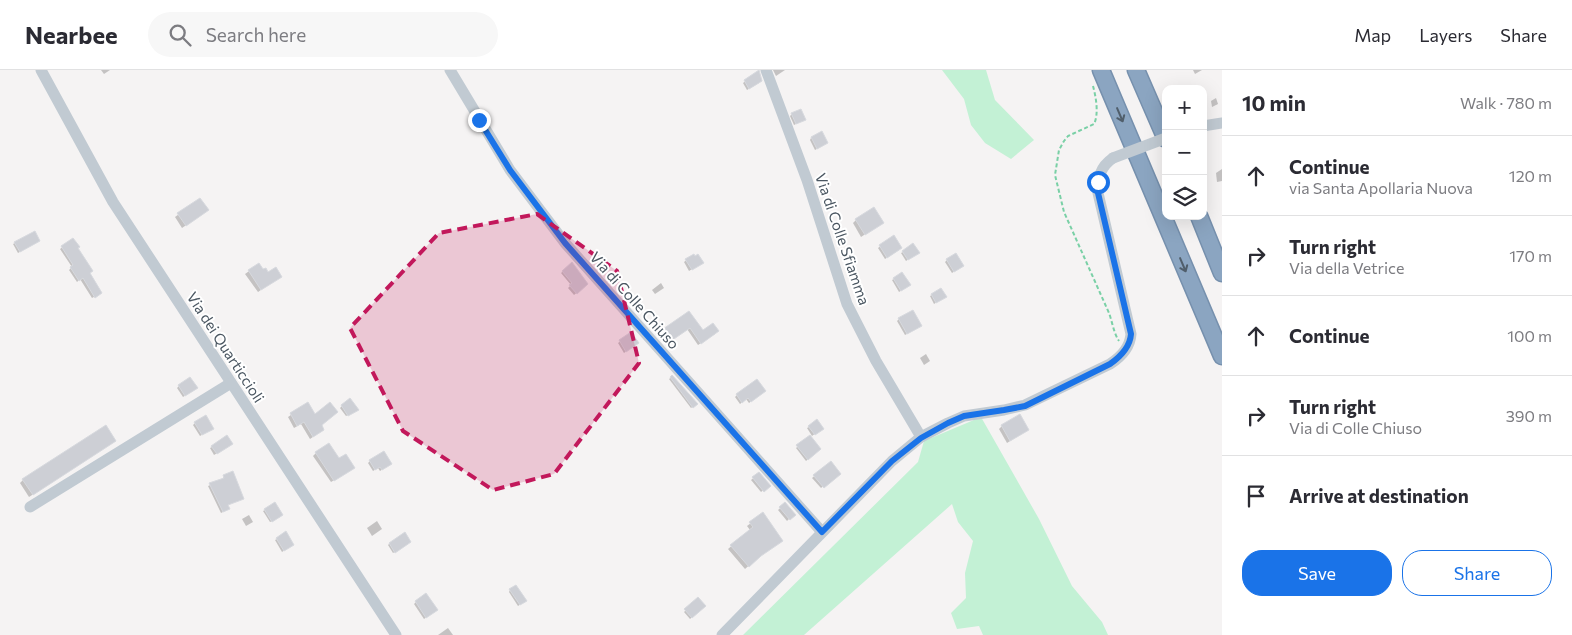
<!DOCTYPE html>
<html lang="en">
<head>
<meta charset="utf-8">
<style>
	body { margin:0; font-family:Commissioner,sans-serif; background:#f7f7f7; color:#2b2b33 }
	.controls { position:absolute; right:15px; top:15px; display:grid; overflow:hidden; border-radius:10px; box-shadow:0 5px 20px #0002 }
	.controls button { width:45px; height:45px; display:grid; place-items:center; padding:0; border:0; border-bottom:1px solid #e1e1e2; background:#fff; color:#2b2b33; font:25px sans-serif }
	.stop { position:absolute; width:15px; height:15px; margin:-11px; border:4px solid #1a73e8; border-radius:50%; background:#fff }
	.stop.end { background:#1a73e8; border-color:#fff; box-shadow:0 1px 5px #0008 }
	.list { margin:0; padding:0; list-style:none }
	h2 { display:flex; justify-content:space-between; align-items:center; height:65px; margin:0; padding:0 20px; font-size:21px }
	h2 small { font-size:16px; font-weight:400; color:#7c7c81 }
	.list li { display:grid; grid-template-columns:32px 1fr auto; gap:15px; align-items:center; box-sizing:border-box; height:80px; padding:0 20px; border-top:1px solid #e1e1e2 }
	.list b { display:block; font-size:19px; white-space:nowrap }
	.list p { margin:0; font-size:16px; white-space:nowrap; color:#7c7c81 }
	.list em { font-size:16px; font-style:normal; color:#7c7c81 }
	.actions { display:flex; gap:10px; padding:15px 20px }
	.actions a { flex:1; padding:11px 0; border:1px solid #1a73e8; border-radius:20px; text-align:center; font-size:18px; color:#1a73e8 }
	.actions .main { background:#1a73e8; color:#fff }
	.icon { flex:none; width:28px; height:28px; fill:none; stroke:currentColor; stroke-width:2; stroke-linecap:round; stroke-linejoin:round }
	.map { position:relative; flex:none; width:1222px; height:565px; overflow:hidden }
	header { display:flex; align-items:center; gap:30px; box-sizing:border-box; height:70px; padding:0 25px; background:#fff; border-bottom:1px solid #e1e1e2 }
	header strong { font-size:24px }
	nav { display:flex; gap:28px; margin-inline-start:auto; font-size:18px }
	.search { width:350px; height:45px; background:#f7f7f7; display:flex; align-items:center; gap:12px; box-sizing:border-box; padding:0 18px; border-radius:28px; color:#7c7c81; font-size:19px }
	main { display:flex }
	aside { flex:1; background:#fff }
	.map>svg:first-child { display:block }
</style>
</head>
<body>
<header>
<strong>Nearbee</strong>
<div class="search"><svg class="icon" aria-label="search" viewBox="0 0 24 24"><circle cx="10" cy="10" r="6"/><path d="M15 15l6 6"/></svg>Search here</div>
<nav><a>Map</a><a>Layers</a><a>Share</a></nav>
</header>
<main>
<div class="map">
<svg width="1222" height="565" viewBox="0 0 1222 565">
	<rect width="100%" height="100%" fill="#f5f3f3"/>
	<g fill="#c3f1d5">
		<polygon points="942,0 986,0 995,30 1034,70 1011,89 985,73 971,55 964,29"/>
		<polygon points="981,347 1039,449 1072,516 1102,552 1108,565 983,565 979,556 957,559 951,543 966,528 965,503 973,471 958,452 952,434 804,565 743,565 918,392 924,371"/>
	</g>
	<g fill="#0003">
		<polygon points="101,0 110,0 104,4"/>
		<polygon points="773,0 785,0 776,6"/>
		<polygon points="1193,0 1202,0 1195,4"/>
		<polygon points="758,2 759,13 747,20 743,13"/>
		<polygon points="1216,28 1218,34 1212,37 1211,31"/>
		<polygon points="792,44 804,50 794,55 790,46"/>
		<polygon points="811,68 824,75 815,80 810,70"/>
		<polygon points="1222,99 1222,111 1217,112 1216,103"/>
		<polygon points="200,129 204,143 182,158 175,147"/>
		<polygon points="856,150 879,155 861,167 853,153"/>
		<polygon points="893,167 899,180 885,189 878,178"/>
		<polygon points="73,170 99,224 92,228 80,209 77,212 69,200 72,197 60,179"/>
		<polygon points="39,171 18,183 13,174 15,173"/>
		<polygon points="903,182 916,184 906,191 901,183"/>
		<polygon points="693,185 700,194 689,201 684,192"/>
		<polygon points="947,190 961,197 952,203 945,192"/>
		<polygon points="259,194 263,201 277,209 258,222 245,204"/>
		<polygon points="572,194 587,214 574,225 568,218 571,215 561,203"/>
		<polygon points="894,209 907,217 899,222 892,210"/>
		<polygon points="661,213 664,218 655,224 652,220"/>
		<polygon points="932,225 943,228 934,234 930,226"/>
		<polygon points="689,242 703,262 715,264 698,275 687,259 668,272 661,262"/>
		<polygon points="899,249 918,258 905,265 897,251"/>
		<polygon points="631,264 635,275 624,283 618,273"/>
		<polygon points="926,284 930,291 924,295 920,288"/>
		<polygon points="672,307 696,334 691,338 669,309"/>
		<polygon points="179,316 194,320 183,327 177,318"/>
		<polygon points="762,323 749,333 746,329 740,334 735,327 737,325"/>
		<polygon points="307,334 323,360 310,369 301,354 294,358 288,347"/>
		<polygon points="342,336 355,341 346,346 340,338"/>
		<polygon points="195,353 210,360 200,366 193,355"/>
		<polygon points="1002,356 1028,360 1007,373 999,359"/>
		<polygon points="809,357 820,360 812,366 807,358"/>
		<polygon points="809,367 820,379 806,391 796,378"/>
		<polygon points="115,371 29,427 20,413 23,410"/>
		<polygon points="230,375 214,385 210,378 212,377"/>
		<polygon points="316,383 339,390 351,400 331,412 313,386"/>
		<polygon points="370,391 389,395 380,401 378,398 373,401 368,393"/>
		<polygon points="830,393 839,403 821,418 812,408"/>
		<polygon points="232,403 227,435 229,439 221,443 208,416 222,410 224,406"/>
		<polygon points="759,404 769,416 761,422 751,410"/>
		<polygon points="785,434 794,444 787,451 778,440"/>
		<polygon points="265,440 280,447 270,452 263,441"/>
		<polygon points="763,444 756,489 745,499 728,479 750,460 747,456"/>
		<polygon points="249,445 253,452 246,456 242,449"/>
		<polygon points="377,451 382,459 372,466 367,458"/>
		<polygon points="277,469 291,476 282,482 275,470"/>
		<polygon points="389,474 408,474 393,483 388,475"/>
		<polygon points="510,520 524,532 518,536 509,522"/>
		<polygon points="698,529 705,536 690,549 684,542"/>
		<polygon points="416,532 434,542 424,549 414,534"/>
		<polygon points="448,558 453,565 438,565"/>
	</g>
	<g fill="#cdcfd5" stroke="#d7d9de">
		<polygon points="759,0 762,11 749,19 744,10"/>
		<polygon points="801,39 806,50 796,54 791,43"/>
		<polygon points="822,61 828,73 817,79 811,67"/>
		<polygon points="200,128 209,140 186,156 177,143"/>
		<polygon points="874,137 884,153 865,165 855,149"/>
		<polygon points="35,161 40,171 20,182 14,172"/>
		<polygon points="894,165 902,178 887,188 879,175"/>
		<polygon points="73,168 80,177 78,178 93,201 90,203 102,223 95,228 83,208 79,211 70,197 73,195 61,176"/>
		<polygon points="913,173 920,183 908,190 902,181"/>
		<polygon points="956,183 964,196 954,202 946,189"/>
		<polygon points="694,184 695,186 698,184 704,193 692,200 685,189"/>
		<polygon points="572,192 588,214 577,224 569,215 572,213 562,201"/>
		<polygon points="259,193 263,199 266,198 268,202 276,197 282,207 261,220 248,200"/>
		<polygon points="902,202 911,215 901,221 893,208"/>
		<polygon points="941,218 947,227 936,233 931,224"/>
		<polygon points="913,240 922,256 907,264 898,248"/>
		<polygon points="689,241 703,260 713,253 719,261 701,274 690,258 671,271 663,259"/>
		<polygon points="631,262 639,273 626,282 619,270"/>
		<polygon points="672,305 698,334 693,338 670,307"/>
		<polygon points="190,307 198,318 185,326 178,315"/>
		<polygon points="757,309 766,321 751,332 748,328 742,333 736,324"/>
		<polygon points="350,328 359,340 348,346 341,335"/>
		<polygon points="308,332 315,344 330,332 338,342 322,355 324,360 313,367 304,352 297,356 290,343"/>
		<polygon points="1020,344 1029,360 1010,371 1001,355"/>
		<polygon points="206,345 214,359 202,365 194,352"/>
		<polygon points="817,349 824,359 815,365 808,356"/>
		<polygon points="106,355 116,371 33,425 22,409"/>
		<polygon points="227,365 233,374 217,384 211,376"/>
		<polygon points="810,365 821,379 808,390 796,375"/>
		<polygon points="329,373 339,388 346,384 355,398 334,411 315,382"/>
		<polygon points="384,381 392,394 382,400 380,397 375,400 369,390"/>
		<polygon points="831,391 841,404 824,418 813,405"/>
		<polygon points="233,401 244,429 228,435 230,439 223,442 209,413 224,408 223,405"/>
		<polygon points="759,402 771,416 764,422 752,407"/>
		<polygon points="275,432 283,445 272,452 264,439"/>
		<polygon points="785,432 796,445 790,450 779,437"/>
		<polygon points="763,442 783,471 761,486 749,497 730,475 753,457 749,452"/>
		<polygon points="286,461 294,475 284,481 276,468"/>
		<polygon points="405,462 411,472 395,483 389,473"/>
		<polygon points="516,515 527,531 520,535 509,519"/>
		<polygon points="426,523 438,540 426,548 415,531"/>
		<polygon points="698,527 706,536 692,548 684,539"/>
	</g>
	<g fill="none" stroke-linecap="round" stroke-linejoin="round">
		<g stroke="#7690ad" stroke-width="19">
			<g id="highway">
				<polyline points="1101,0 1222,286"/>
				<polyline points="1136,0 1166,69"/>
				<polyline points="1199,146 1222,203"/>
			</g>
		</g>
		<path stroke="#7ad0a6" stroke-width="2" stroke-dasharray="4 2.5" stroke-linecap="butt" d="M1093,16C1096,27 1099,44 1094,54L1068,66L1064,71L1059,80L1055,105L1064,142L1109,243C1112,251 1114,264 1119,271"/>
		<g stroke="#c1cad2" stroke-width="11">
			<polyline points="41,0 113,132 396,565"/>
			<polyline points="450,0 510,100 565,173 822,462"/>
			<polyline points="766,0 807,110 847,234 876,291 921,367"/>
			<polyline points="1203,56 1222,53"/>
			<polyline points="30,437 231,313"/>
			<path d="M722,565L892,391L921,367L948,353L964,346L1004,340L1025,335L1110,294C1121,287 1130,278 1131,264L1098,123C1098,107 1100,97 1113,88"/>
		</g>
		<use href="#highway" stroke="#8ba5c1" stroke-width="16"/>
		<polyline stroke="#c1cad2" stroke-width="11" points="1113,88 1166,68"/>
	</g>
	<defs><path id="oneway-shaft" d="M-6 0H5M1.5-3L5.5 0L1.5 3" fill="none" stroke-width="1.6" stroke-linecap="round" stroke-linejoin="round" transform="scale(1.25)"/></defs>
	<g stroke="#505e6b">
		<use href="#oneway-shaft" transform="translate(1120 45) rotate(67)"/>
		<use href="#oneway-shaft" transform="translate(1183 195) rotate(67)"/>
	</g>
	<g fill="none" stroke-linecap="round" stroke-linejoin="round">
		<path stroke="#1a73e8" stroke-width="6" d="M479,50L510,100L565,173L822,462L892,391L921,368L948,353L964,346L1004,340L1025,336L1110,294C1120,287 1130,278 1131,264L1098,123V112"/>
	</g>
	<path fill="#c2185b" fill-opacity="0.2" stroke="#c2185b" stroke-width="4" stroke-dasharray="10 6" stroke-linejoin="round" d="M537,144L617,201L639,293L554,404L493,420L403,361L350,258L439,163Z"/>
	<g text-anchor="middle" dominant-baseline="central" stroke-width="4" stroke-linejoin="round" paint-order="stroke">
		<g font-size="15" fill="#4a5661" stroke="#fff">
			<text transform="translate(843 169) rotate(71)">Via di Colle Sfiamma</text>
			<text transform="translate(635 230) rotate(48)">Via di Colle Chiuso</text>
			<text transform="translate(226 277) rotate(57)">Via dei Quarticcioli</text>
		</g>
	</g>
</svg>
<div class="controls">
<button>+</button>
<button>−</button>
<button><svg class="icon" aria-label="layers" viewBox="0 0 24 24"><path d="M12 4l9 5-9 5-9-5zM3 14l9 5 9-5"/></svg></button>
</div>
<div class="stop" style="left:1098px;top:112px"></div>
<div class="stop end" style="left:479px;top:50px"></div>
</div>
<aside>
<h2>10 min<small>Walk · 780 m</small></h2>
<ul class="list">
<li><svg class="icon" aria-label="ahead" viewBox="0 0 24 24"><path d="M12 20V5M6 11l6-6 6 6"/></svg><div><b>Continue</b><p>via Santa Apollaria Nuova</p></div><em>120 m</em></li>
<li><svg class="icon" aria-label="right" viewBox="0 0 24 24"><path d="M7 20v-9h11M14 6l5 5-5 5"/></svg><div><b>Turn right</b><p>Via della Vetrice</p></div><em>170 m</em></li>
<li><svg class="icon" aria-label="ahead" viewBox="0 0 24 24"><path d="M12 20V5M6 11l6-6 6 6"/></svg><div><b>Continue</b></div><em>100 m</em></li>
<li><svg class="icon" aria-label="right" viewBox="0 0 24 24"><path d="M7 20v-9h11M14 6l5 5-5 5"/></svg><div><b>Turn right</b><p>Via di Colle Chiuso</p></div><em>390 m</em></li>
<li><svg class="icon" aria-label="arrive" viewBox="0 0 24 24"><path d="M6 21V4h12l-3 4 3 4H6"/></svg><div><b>Arrive at destination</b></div></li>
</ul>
<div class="actions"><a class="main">Save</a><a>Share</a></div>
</aside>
</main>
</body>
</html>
